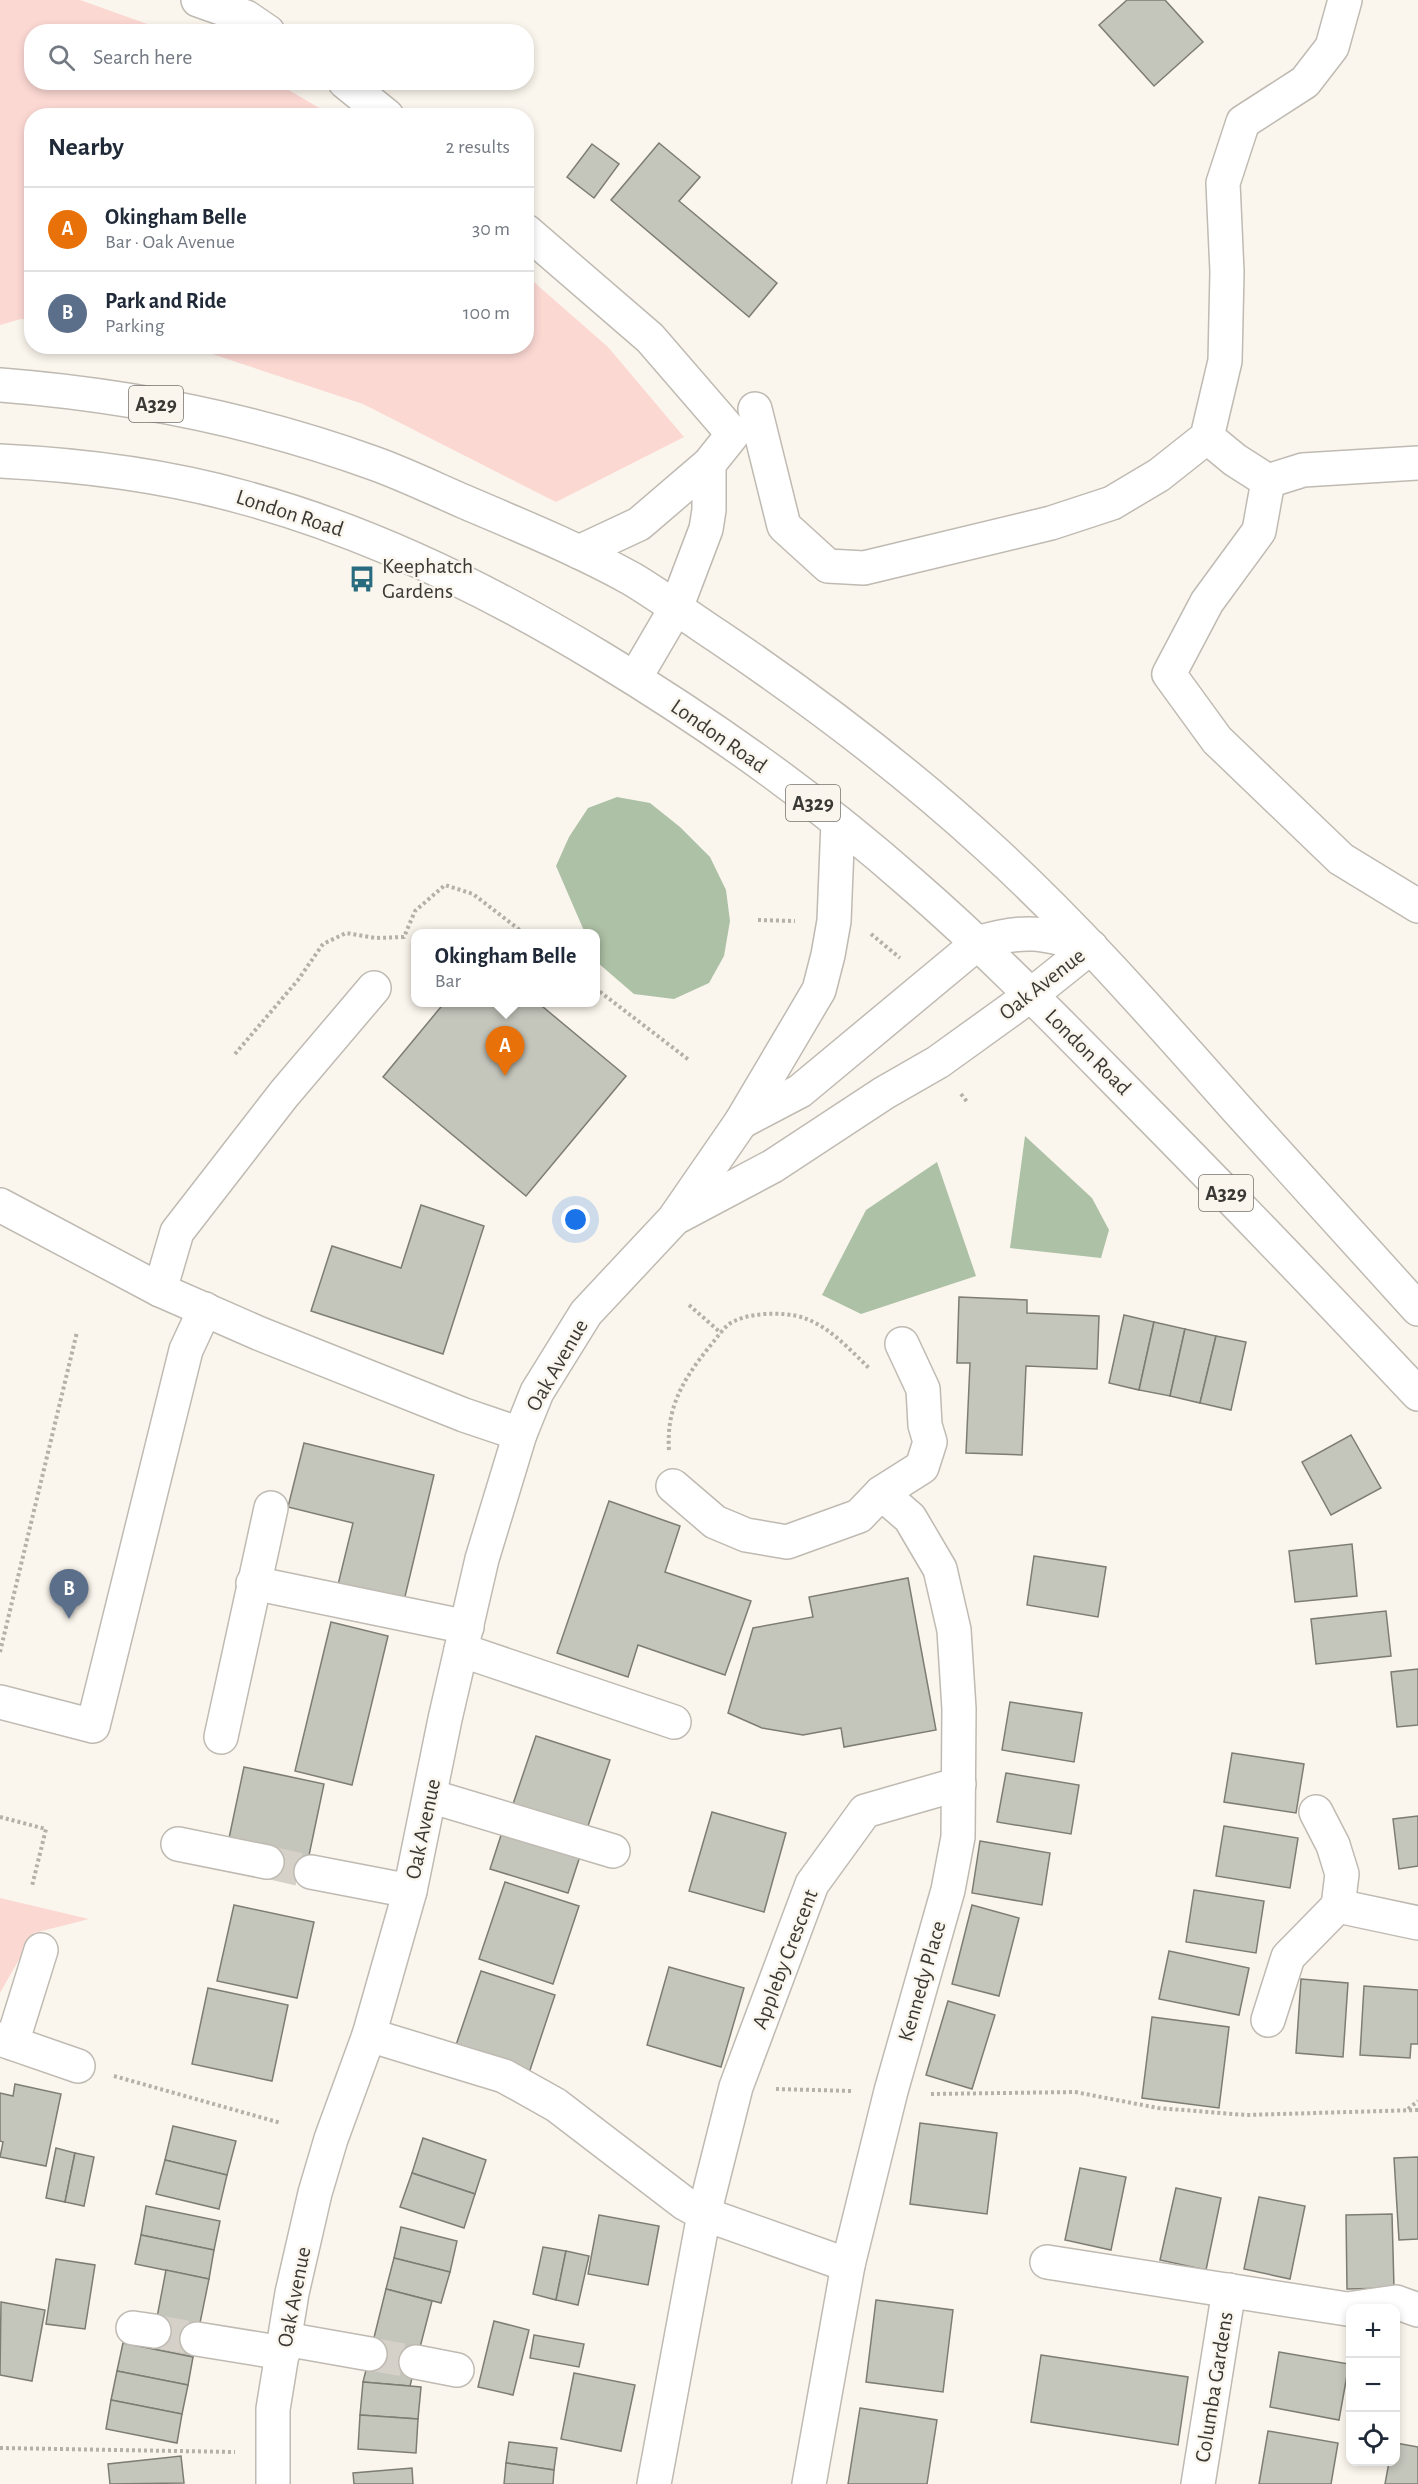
<!DOCTYPE html>
<html lang="en">
<head>
<meta charset="utf-8">
<style>
	body { margin:0; font-family:"Alegreya Sans",sans-serif; background:#f2f2f3; color:#1f2937 }
	.controls { position:absolute; right:18px; bottom:18px; display:grid; overflow:hidden; border-radius:12px; box-shadow:0 3px 9px #0003 }
	.controls button { width:54px; height:54px; display:grid; place-items:center; padding:0; border:0; border-bottom:2px solid #e0e1e3; background:#fff; color:#1f2937; font:30px sans-serif }
	.you { position:absolute; left:576px; top:1220px; width:21px; height:21px; margin:-15px; border:4px solid #fff; border-radius:50%; background:#1a73e8; box-shadow:0 0 0 9px #1a73e833 }
	.badge { display:grid; place-items:center; width:39px; height:39px; border-radius:50%; background:#2563eb; color:#fff; font-size:20px; font-weight:700 }
	.pin { position:absolute; translate:-50% -50px; filter:drop-shadow(0 2px 3px #0008) }
	.pin::after { content:''; position:absolute; top:32px; width:21px; height:18px; background:inherit; clip-path:polygon(0 0,100% 0,50% 100%) }
	.popup { position:absolute; left:411px; top:929px; width:189px; height:78px; box-sizing:border-box; display:grid; place-content:center; border-radius:12px; background:#fff; filter:drop-shadow(0 2px 4px #0005); font-size:20px; white-space:nowrap; color:#747a83 }
	.popup b { font-size:22px; color:#1f2937 }
	.popup::after { content:''; position:absolute; left:50%; top:100%; margin-left:-12px; border:12px solid transparent; border-top-color:#fff }
	.list { margin:0; padding:0; list-style:none }
	h2 { display:flex; justify-content:space-between; align-items:center; height:78px; margin:0; padding:0 24px; font-size:26px }
	h2 small { font-size:20px; font-weight:400; color:#747a83 }
	.list li { display:grid; grid-template-columns:39px 1fr auto; gap:18px; align-items:center; box-sizing:border-box; height:84px; padding:0 24px; border-top:2px solid #e0e1e3 }
	.list b { display:block; font-size:22px; white-space:nowrap }
	.list p { margin:0; font-size:20px; white-space:nowrap; color:#747a83 }
	.list em { font-size:20px; font-style:normal; color:#747a83 }
	.icon { flex:none; width:33px; height:33px; fill:none; stroke:currentColor; stroke-width:2; stroke-linecap:round; stroke-linejoin:round }
	.map { position:relative; flex:none; width:1418px; height:2484px; overflow:hidden }
	.search { position:absolute; background:#fff; box-shadow:0 3px 9px #0003; left:24px; top:24px; width:510px; height:66px; display:flex; align-items:center; gap:15px; box-sizing:border-box; padding:0 21px; border-radius:24px; color:#747a83; font-size:22px }
	.panel { position:absolute; background:#fff; box-shadow:0 3px 9px #0003; left:24px; top:108px; width:510px; height:246px; border-radius:24px }
	.map>svg:first-child { display:block }
</style>
</head>
<body>
<div class="map">
<svg width="1418" height="2484" viewBox="0 0 1418 2484">
	<rect width="100%" height="100%" fill="#fbf6ed"/>
	<g fill="#fcd8d3">
		<polygon points="0,0 80,0 167,31 32,32 32,82 277,83 331,115 32,116 31,320 21,319 0,325"/>
		<polygon points="527,276 608,347 684,437 556,502 363,404 191,347 526,346"/>
		<polygon points="0,1898 89,1919 34,1933 0,1993"/>
	</g>
	<g fill="#adc1a6">
		<polygon points="617,797 650,803 680,827 710,857 726,890 730,921 724,956 709,983 674,999 634,994 598,963 595,956 595,934 585,933 556,866 569,837 588,808"/>
		<polygon points="1025,1136 1092,1198 1109,1230 1101,1258 1010,1248"/>
		<polygon points="937,1162 976,1276 861,1314 822,1295 866,1210"/>
	</g>
	<g fill="#c4c5bb" stroke="#7d7d74" stroke-width="1.5">
		<polygon points="1127,0 1165,0 1203,42 1154,86 1099,25"/>
		<polygon points="659,143 700,177 679,201 777,283 749,317 611,200"/>
		<polygon points="592,144 619,164 594,198 567,177"/>
		<polygon points="445,1002 537,1002 626,1076 526,1196 383,1077"/>
		<polygon points="421,1205 484,1226 443,1354 311,1311 332,1246 401,1268"/>
		<polygon points="959,1297 1027,1300 1027,1313 1099,1316 1097,1369 1026,1366 1022,1455 966,1453 970,1363 957,1363"/>
		<polygon points="1124,1315 1154,1322 1139,1390 1109,1383"/>
		<polygon points="1154,1322 1185,1329 1170,1396 1139,1390"/>
		<polygon points="1185,1329 1216,1336 1200,1403 1170,1396"/>
		<polygon points="1216,1336 1246,1342 1231,1410 1200,1403"/>
		<polygon points="1351,1435 1381,1488 1331,1515 1302,1462"/>
		<polygon points="304,1443 434,1475 402,1609 336,1593 353,1523 288,1507"/>
		<polygon points="609,1501 680,1526 665,1572 751,1601 725,1675 638,1645 628,1677 557,1653"/>
		<polygon points="1352,1544 1357,1596 1295,1602 1289,1551"/>
		<polygon points="1034,1556 1106,1567 1098,1617 1027,1605"/>
		<polygon points="908,1578 936,1730 844,1747 841,1728 803,1735 762,1728 728,1713 753,1628 813,1617 809,1597"/>
		<polygon points="1386,1611 1391,1656 1316,1664 1311,1619"/>
		<polygon points="331,1622 388,1636 352,1785 295,1771"/>
		<polygon points="1418,1669 1418,1725 1397,1727 1391,1672"/>
		<polygon points="1010,1702 1082,1713 1074,1762 1002,1750"/>
		<polygon points="536,1736 610,1760 584,1838 510,1813"/>
		<polygon points="1232,1753 1304,1764 1296,1813 1224,1802"/>
		<polygon points="244,1767 324,1784 308,1860 228,1843"/>
		<polygon points="1006,1773 1079,1785 1071,1834 997,1822"/>
		<polygon points="712,1812 786,1833 764,1912 689,1891"/>
		<polygon points="1418,1816 1418,1866 1399,1869 1393,1819"/>
		<polygon points="505,1823 583,1847 568,1893 490,1869"/>
		<polygon points="1224,1826 1298,1838 1290,1888 1216,1876"/>
		<polygon points="980,1841 1050,1853 1042,1905 972,1893"/>
		<polygon points="505,1882 579,1906 553,1984 479,1959"/>
		<polygon points="1194,1890 1264,1901 1256,1953 1186,1942"/>
		<polygon points="234,1905 314,1922 297,1998 217,1981"/>
		<polygon points="972,1905 1019,1918 999,1996 952,1984"/>
		<polygon points="1169,1951 1249,1968 1239,2015 1159,1999"/>
		<polygon points="669,1967 744,1988 721,2067 647,2045"/>
		<polygon points="481,1971 555,1995 529,2073 455,2048"/>
		<polygon points="1301,1979 1348,1983 1343,2057 1296,2053"/>
		<polygon points="1364,1986 1418,1990 1418,2044 1411,2044 1410,2058 1360,2055"/>
		<polygon points="208,1988 288,2005 272,2081 192,2064"/>
		<polygon points="948,2001 995,2015 972,2089 926,2075"/>
		<polygon points="1152,2017 1229,2027 1219,2108 1142,2098"/>
		<polygon points="15,2084 61,2094 46,2166 0,2157 3,2142 0,2141 0,2093 13,2096"/>
		<polygon points="920,2123 997,2133 987,2214 910,2204"/>
		<polygon points="173,2126 236,2141 227,2175 165,2160"/>
		<polygon points="423,2138 486,2160 475,2194 412,2173"/>
		<polygon points="56,2148 75,2153 65,2202 46,2198"/>
		<polygon points="75,2153 94,2157 84,2206 65,2202"/>
		<polygon points="1418,2157 1418,2239 1399,2240 1394,2158"/>
		<polygon points="165,2160 227,2175 219,2209 156,2194"/>
		<polygon points="1080,2168 1126,2177 1111,2250 1065,2240"/>
		<polygon points="412,2173 475,2194 464,2228 400,2207"/>
		<polygon points="1176,2188 1221,2198 1206,2270 1160,2260"/>
		<polygon points="1259,2197 1305,2206 1290,2279 1244,2269"/>
		<polygon points="146,2206 220,2221 214,2250 141,2235"/>
		<polygon points="1392,2214 1394,2288 1347,2289 1346,2215"/>
		<polygon points="599,2215 659,2226 648,2285 588,2274"/>
		<polygon points="401,2227 457,2241 450,2272 394,2258"/>
		<polygon points="141,2235 214,2250 209,2279 135,2264"/>
		<polygon points="543,2247 566,2251 556,2300 533,2294"/>
		<polygon points="566,2251 589,2256 578,2305 556,2300"/>
		<polygon points="394,2258 450,2272 441,2303 386,2289"/>
		<polygon points="56,2259 95,2265 85,2329 46,2324"/>
		<polygon points="166,2270 209,2279 193,2357 151,2349"/>
		<polygon points="386,2289 432,2301 410,2386 363,2382"/>
		<polygon points="876,2300 953,2310 943,2392 866,2382"/>
		<polygon points="1,2302 45,2310 32,2381 0,2375"/>
		<polygon points="494,2321 529,2330 513,2395 478,2387"/>
		<polygon points="534,2335 584,2344 579,2367 530,2358"/>
		<polygon points="123,2343 193,2357 188,2385 117,2371"/>
		<polygon points="1279,2352 1349,2364 1339,2420 1270,2407"/>
		<polygon points="1041,2355 1188,2377 1178,2445 1031,2422"/>
		<polygon points="117,2371 188,2385 182,2414 111,2400"/>
		<polygon points="574,2373 635,2385 621,2451 561,2439"/>
		<polygon points="363,2382 421,2387 418,2419 360,2415"/>
		<polygon points="111,2400 182,2414 177,2443 106,2429"/>
		<polygon points="860,2408 937,2420 927,2484 848,2484"/>
		<polygon points="360,2415 418,2419 416,2453 358,2449"/>
		<polygon points="1268,2431 1338,2443 1331,2484 1259,2484"/>
		<polygon points="509,2442 557,2448 554,2470 506,2463"/>
		<polygon points="1396,2443 1418,2447 1418,2484 1385,2484 1389,2462 1396,2462"/>
		<polygon points="181,2456 184,2483 110,2484 108,2464"/>
		<polygon points="506,2463 554,2470 553,2484 504,2484"/>
		<polygon points="412,2468 413,2484 354,2484 353,2473"/>
	</g>
	<g fill="none" stroke-linecap="round" stroke-linejoin="round">
		<g stroke="#d5d0c8" stroke-width="33" stroke-dasharray="33 16" stroke-linecap="butt">
			<polyline points="267,1862 311,1872"/>
			<polyline points="154,2331 197,2339"/>
			<polyline points="370,2354 416,2362"/>
		</g>
		<g stroke="#bfbab2" stroke-width="36">
			<g id="minor">
				<polyline points="198,0 246,17 268,32"/>
				<polyline points="345,82 387,116"/>
				<polyline points="526,231 650,338 733,434 709,464 639,524 579,552"/>
				<polyline points="755,409 784,526 828,566 864,568 1051,523 1112,503 1159,475 1207,437 1225,361 1227,272 1223,183 1243,122 1305,82 1332,47 1345,0"/>
				<polyline points="1207,437 1235,460 1268,481 1303,470 1418,463"/>
				<polyline points="1268,481 1259,531 1207,602 1169,674 1217,740 1341,859 1418,906"/>
				<polyline points="676,608 706,529 709,510 709,464"/>
				<path d="M741,1122L800,1091L978,943C1025,928 1045,933 1091,947"/>
				<polyline points="0,1205 160,1290 258,1333 464,1415 520,1434"/>
				<polyline points="679,1216 773,1166 884,1093 938,1062 1031,995 1091,947"/>
				<polyline points="160,1290 177,1232 284,1094 374,988"/>
				<polyline points="673,1486 715,1522 746,1535 787,1542 859,1516 881,1493 922,1467 930,1442 925,1425 923,1389 902,1344"/>
				<polyline points="253,1583 467,1627"/>
				<polyline points="461,1650 674,1722"/>
				<polyline points="0,1702 93,1726 186,1350 205,1309"/>
				<polyline points="221,1737 271,1508"/>
				<polyline points="430,1796 613,1851"/>
				<polyline points="178,1844 267,1862"/>
				<polyline points="311,1872 410,1891"/>
				<polyline points="1338,1906 1418,1923"/>
				<polyline points="1268,2020 1288,1957 1338,1906 1342,1874 1333,1845 1316,1812"/>
				<polyline points="369,2035 504,2076 556,2105 684,2203 704,2214 848,2265"/>
				<polyline points="0,2039 78,2066"/>
				<polyline points="12,2043 41,1950"/>
				<polyline points="1047,2262 1347,2309 1396,2302 1418,2310"/>
				<polyline points="133,2328 154,2331"/>
				<polyline points="197,2339 283,2353"/>
				<polyline points="285,2339 370,2354"/>
				<polyline points="416,2362 457,2370"/>
				<polyline points="273,2484 273,2409 292,2293 315,2193 331,2139 369,2035 410,1891 445,1719 482,1559 520,1434 537,1392 586,1313 674,1219 741,1122 819,990 828,955 834,921 838,822"/>
				<polyline points="654,2484 704,2214 736,2087 812,1884 865,1811 959,1784"/>
				<polyline points="809,2484 848,2265 891,2091 948,1890 958,1837 959,1709 954,1630 940,1569 910,1518 881,1493"/>
				<polyline points="1198,2484 1229,2290"/>
			</g>
		</g>
		<g stroke="#bfbab2" stroke-width="36">
			<g id="major">
				<path d="M0,385C128,395 255,420 376,464C406,475 435,489 465,502C521,526 578,549 632,579C662,597 690,618 719,637C814,701 905,770 989,847C1078,928 1156,1018 1236,1108C1296,1175 1357,1242 1418,1309"/>
				<path d="M0,461C82,465 163,475 242,497C369,531 489,590 601,658C710,724 816,799 912,884C987,949 1056,1020 1126,1091C1225,1191 1322,1292 1418,1394"/>
				<polyline points="635,678 676,608"/>
			</g>
		</g>
		<g stroke="#b4b1a9" stroke-width="4" stroke-dasharray="3 3" stroke-linecap="butt">
			<polyline points="758,920 795,921"/>
			<polyline points="871,934 900,958"/>
			<polyline points="595,988 689,1060"/>
			<polyline points="235,1054 298,980 323,944 346,933 376,938 404,937 415,911 445,885 473,894 525,934"/>
			<polyline points="961,1094 968,1103"/>
			<polyline points="689,1305 721,1333"/>
			<path d="M669,1450C666,1407 684,1378 710,1346C716,1339 721,1331 728,1325C744,1312 785,1311 804,1318C830,1327 850,1350 869,1368"/>
			<polyline points="0,1652 77,1332"/>
			<polyline points="0,1817 46,1829 32,1886"/>
			<polyline points="114,2076 281,2123"/>
			<polyline points="776,2089 852,2091"/>
			<polyline points="931,2094 1075,2092 1158,2108 1246,2115 1418,2110"/>
			<polyline points="1408,2109 1418,2101"/>
			<polyline points="0,2448 235,2452"/>
		</g>
		<use href="#minor" stroke="#fff" stroke-width="33"/>
		<use href="#major" stroke="#fff" stroke-width="33"/>
	</g>
	<defs>
		<g id="bus-bare" transform="scale(2.07)"><path d="M-5-6H5V4H4V6H2V4H-2V6H-4V4H-5ZM-3.5-4V0h7V-4ZM-3.5 1.2v1.5H-2V1.2ZM2 1.2v1.5H3.5V1.2Z" fill="#296b7e" stroke="#fbf6ed" stroke-width="2.5" paint-order="stroke"/></g>
	</defs>
	<g fill-rule="evenodd">
		<use href="#bus-bare" x="362" y="579"/>
	</g>
	<g text-anchor="middle" dominant-baseline="central" stroke-width="5" stroke-linejoin="round" paint-order="stroke">
		<g fill="#fbf6ed" stroke="#75726c" stroke-width="1.5">
			<rect x="129" y="386" width="54" height="36" rx="4.5"/>
			<rect x="786" y="785" width="54" height="36" rx="4.5"/>
			<rect x="1199" y="1175" width="54" height="36" rx="4.5"/>
		</g>
		<g font-size="21" font-weight="bold" fill="#3b3935">
			<text x="156" y="404">A329</text>
			<text x="813" y="803">A329</text>
			<text x="1226" y="1193">A329</text>
		</g>
		<g font-size="22" fill="#3b3935" stroke="#fbf6ed">
			<text transform="translate(290 513) rotate(18)">London Road</text>
			<text transform="translate(719 736) rotate(35)">London Road</text>
			<text transform="translate(1042 984) rotate(-38)">Oak Avenue</text>
			<text transform="translate(1088 1052) rotate(45)">London Road</text>
			<text transform="translate(557 1365) rotate(-60)">Oak Avenue</text>
			<text transform="translate(423 1829) rotate(-78)">Oak Avenue</text>
			<text transform="translate(785 1959) rotate(-69)">Appleby Crescent</text>
			<text transform="translate(922 1981) rotate(-74)">Kennedy Place</text>
			<text transform="translate(294 2297) rotate(-79)">Oak Avenue</text>
			<text transform="translate(1214 2387) rotate(-81)">Columba Gardens</text>
		</g>
		<g font-size="22" fill="#3b3935" stroke="#fbf6ed" text-anchor="start">
			<text x="382" y="566">Keephatch<tspan x="382" dy="25">Gardens</tspan></text>
		</g>
	</g>
</svg>
<div class="controls">
<button>+</button>
<button>−</button>
<button><svg class="icon" aria-label="locate" viewBox="0 0 24 24"><circle cx="12" cy="12" r="6"/><path d="M12 2v4M12 18v4M2 12h4M18 12h4"/></svg></button>
</div>
<div class="you"></div>
<div class="pin badge" style="left:505px;top:1076px;background:#e8710a">A</div>
<div class="popup"><b>Okingham Belle</b>Bar</div>
<div class="pin badge" style="left:69px;top:1619px;background:#5c6f8a">B</div>
<div class="search"><svg class="icon" aria-label="search" viewBox="0 0 24 24"><circle cx="10" cy="10" r="6"/><path d="M15 15l6 6"/></svg>Search here</div>
<section class="panel">
<h2>Nearby<small>2 results</small></h2>
<ul class="list">
<li><span class="badge" style="background:#e8710a">A</span><div><b>Okingham Belle</b><p>Bar · Oak Avenue</p></div><em>30 m</em></li>
<li><span class="badge" style="background:#5c6f8a">B</span><div><b>Park and Ride</b><p>Parking</p></div><em>100 m</em></li>
</ul>
</section>
</div>
</body>
</html>
